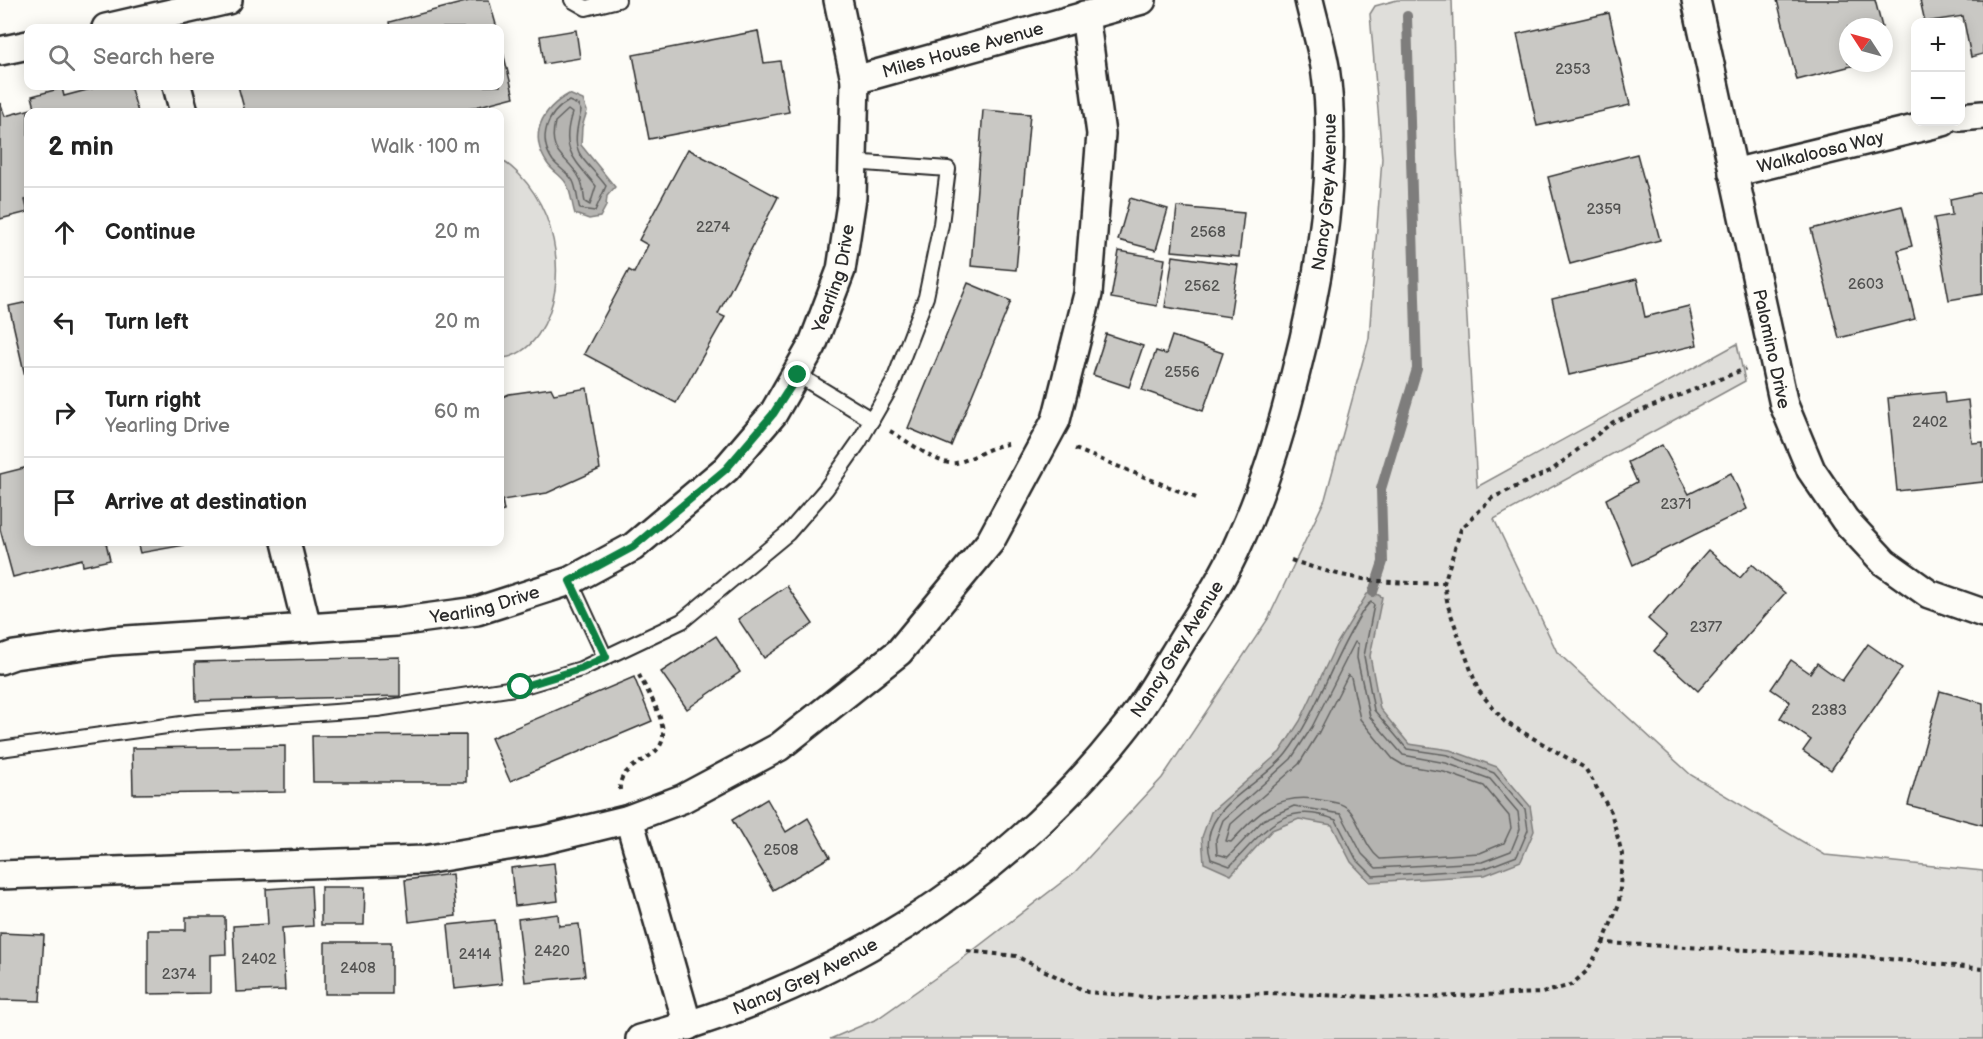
<!DOCTYPE html>
<html lang="en">
<head>
<meta charset="utf-8">
<style>
	body { margin:0; font-family:"Balsamiq Sans",sans-serif; background:#f6f6f6; color:#222 }
	.controls { position:absolute; right:18px; top:18px; display:grid; overflow:hidden; border-radius:12px; box-shadow:0 3px 15px #0003 }
	.controls button { width:54px; height:54px; display:grid; place-items:center; padding:0; border:0; border-bottom:2px solid #e0e0e0; background:#fff; color:#222; font:30px sans-serif }
	.compass { position:absolute; left:1839px; top:18px; width:54px; height:54px; border-radius:50%; background:#fff; box-shadow:0 3px 15px #0003; rotate:306deg }
	.stop { position:absolute; width:18px; height:18px; margin:-14px; border:4px solid #0b8043; border-radius:50%; background:#fff }
	.stop.end { background:#0b8043; border-color:#fff; box-shadow:0 2px 6px #0008 }
	.list { margin:0; padding:0; list-style:none }
	h2 { display:flex; justify-content:space-between; align-items:center; height:78px; margin:0; padding:0 24px; font-size:26px }
	h2 small { font-size:20px; font-weight:400; color:#767676 }
	.list li { display:grid; grid-template-columns:39px 1fr auto; gap:18px; align-items:center; box-sizing:border-box; height:90px; padding:0 24px; border-top:2px solid #e0e0e0 }
	.list b { display:block; font-size:22px; white-space:nowrap }
	.list p { margin:0; font-size:20px; white-space:nowrap; color:#767676 }
	.list em { font-size:20px; font-style:normal; color:#767676 }
	.icon { flex:none; width:33px; height:33px; fill:none; stroke:currentColor; stroke-width:2; stroke-linecap:round; stroke-linejoin:round }
	.map { position:relative; flex:none; width:1983px; height:1039px; overflow:hidden }
	.search { position:absolute; background:#fff; box-shadow:0 3px 15px #0003; left:24px; top:24px; width:480px; height:66px; display:flex; align-items:center; gap:15px; box-sizing:border-box; padding:0 21px; border-radius:12px; color:#767676; font-size:22px }
	.panel { position:absolute; background:#fff; box-shadow:0 3px 15px #0003; left:24px; top:108px; width:480px; height:438px; border-radius:12px }
	.map>svg:first-child { display:block }
</style>
</head>
<body>
<div class="map">
<svg width="1983" height="1039" viewBox="0 0 1983 1039">
	<rect width="100%" height="100%" fill="#fdfcf7"/>
	<filter id="ink" filterUnits="userSpaceOnUse"><feTurbulence type="fractalNoise" baseFrequency=".0167" numOctaves="2"/><feDisplacementMap in="SourceGraphic" scale="12" xChannelSelector="R" yChannelSelector="G"/><feConvolveMatrix kernelMatrix="1 2 1 2 8 2 1 2 1" color-interpolation-filters="sRGB"/></filter>
	<g filter="url(#ink)">
		<g fill="#dfdeda" stroke="#858482" stroke-width="1.5">
			<polygon points="1397,0 1452,0 1457,151 1477,487 1737,344 1745,381 1494,519 1557,652 1691,775 1825,855 1983,871 1983,1039 830,1039 877,1019 958,962 1075,872 1162,778 1268,619 1325,499 1369,338 1382,158 1370,14 1375,6"/>
			<path d="M500,159C555,193 574,282 538,335C529,348 515,358 500,358Z"/>
		</g>
		<g fill="#b5b4b1" stroke="#7e7d7b" stroke-width="1.5">
			<path d="M569,94L583,100L587,111L582,127L581,145L615,187L607,196L606,206L600,217L589,219L575,214C572,205 571,191 566,183C561,175 552,171 547,163C528,134 542,109 569,94Z"/>
			<polygon points="1373,592 1382,597 1370,656 1380,709 1409,744 1450,750 1497,767 1530,806 1534,831 1521,861 1485,875 1370,882 1351,862 1332,825 1299,819 1272,830 1231,875 1204,863 1202,837 1211,812 1280,752 1300,721 1336,645 1367,594"/>
		</g>
		<g fill="none" stroke-linecap="round" stroke-linejoin="round">
			<g stroke="#626261" stroke-width="1.5">
				<path d="M569,101L578,105L581,111C569,156 580,153 606,186L595,211L580,209C577,200 577,189 573,181C568,173 559,168 553,161C537,138 547,113 569,101Z"/>
				<path d="M568,110L572,113C560,150 574,159 596,186L590,205L585,202C583,195 584,186 580,179C568,155 547,156 555,122Z"/>
				<path d="M1371,602L1374,605L1364,656L1374,710L1407,749L1448,755L1494,773L1525,809L1528,830L1517,856L1483,869L1373,876L1356,859L1336,820C1283,798 1263,833 1230,866L1211,859C1194,809 1261,786 1286,754C1315,716 1329,669 1353,628C1358,620 1363,607 1371,602Z"/>
				<polygon points="1355,642 1358,644 1357,658 1370,717 1403,755 1446,763 1490,779 1518,812 1520,829 1511,851 1482,862 1376,868 1362,854 1341,814 1294,806 1263,820 1228,857 1217,854 1216,839 1223,820 1291,759 1312,727"/>
				<path d="M1348,675L1351,677L1360,719L1393,759L1403,765L1444,772L1484,786L1509,816L1511,828L1504,843L1480,853L1380,859C1364,846 1362,827 1351,812C1344,802 1332,802 1321,800C1278,792 1259,812 1231,842L1226,841L1231,824L1299,764L1319,732Z"/>
			</g>
			<polyline stroke="#7e7d7b" stroke-width="10" points="1373,592 1383,562 1381,489 1417,369 1407,16"/>
		</g>
		<g fill="#c9c8c4" stroke="#2b2b2b" stroke-width="1.5">
			<polygon points="473,0 489,0 497,28 390,28 389,22"/>
			<polygon points="1777,0 1875,0 1882,27 1848,27 1848,63 1863,63 1797,80"/>
			<polygon points="1920,0 1983,0 1983,54 1971,57 1963,16 1925,22"/>
			<polygon points="1609,13 1630,105 1537,126 1517,34"/>
			<polygon points="576,30 580,58 544,64 540,36"/>
			<polygon points="758,31 764,63 780,61 789,112 649,139 633,55"/>
			<polygon points="500,40 514,97 456,112 245,112 238,86 500,86"/>
			<polygon points="102,86 130,86 138,112 28,112 28,199 25,200 28,212 0,219 0,103 5,116 35,108 32,96 62,88 64,96"/>
			<polygon points="983,110 1030,114 1016,270 971,266"/>
			<polygon points="688,149 778,197 718,314 725,317 676,403 584,354 629,270 634,273 648,245 639,240"/>
			<polygon points="1637,154 1660,240 1570,264 1548,177"/>
			<polygon points="1983,192 1983,294 1949,300 1934,218 1952,215 1950,199"/>
			<polygon points="1130,198 1168,209 1156,250 1118,240"/>
			<polygon points="1902,206 1912,246 1898,250 1915,319 1839,338 1811,229"/>
			<polygon points="1177,207 1244,213 1239,257 1172,251"/>
			<polygon points="1119,251 1165,259 1157,306 1111,298"/>
			<polygon points="1173,256 1238,265 1230,317 1165,307"/>
			<polygon points="1637,279 1645,317 1689,306 1697,345 1569,375 1552,299"/>
			<polygon points="968,283 1011,301 951,446 908,428"/>
			<polygon points="28,302 28,375 25,376 9,306"/>
			<polygon points="1106,334 1143,346 1129,387 1093,375"/>
			<polygon points="1172,336 1223,353 1203,411 1142,390 1156,351 1166,354"/>
			<polygon points="551,388 554,394 587,388 600,469 547,493 502,500 504,511 500,512 500,398 509,394"/>
			<polygon points="1944,392 1945,403 1968,400 1972,443 1983,442 1983,482 1897,491 1888,398"/>
			<polygon points="1662,445 1689,494 1731,473 1747,509 1633,565 1606,499 1637,482 1628,462"/>
			<polygon points="28,467 28,542 113,542 106,543 110,560 83,566 82,559 13,577 0,529 0,474"/>
			<polygon points="137,542 184,542 185,545 140,553"/>
			<polygon points="1708,550 1740,578 1752,564 1785,593 1698,691 1654,651 1667,636 1648,619"/>
			<polygon points="787,586 813,624 764,658 738,619"/>
			<polygon points="716,636 740,672 687,709 661,672"/>
			<polygon points="1868,644 1902,668 1831,770 1803,751 1811,740 1780,718 1790,702 1771,689 1791,660 1810,673 1817,663 1842,681"/>
			<polygon points="400,657 400,696 196,701 195,662"/>
			<polygon points="634,677 652,721 510,781 491,738"/>
			<polygon points="1940,691 1983,703 1983,825 1908,805"/>
			<polygon points="466,735 466,782 313,782 312,736"/>
			<polygon points="285,746 285,792 133,794 132,748"/>
			<polygon points="767,799 786,832 808,818 830,857 773,890 732,820"/>
			<polygon points="554,863 558,901 515,906 511,868"/>
			<polygon points="452,874 456,916 409,922 405,880"/>
			<polygon points="311,886 313,926 282,928 285,990 236,992 233,926 268,924 266,889"/>
			<polygon points="321,887 365,887 364,925 321,925"/>
			<polygon points="558,914 559,926 579,924 585,976 525,982 518,919"/>
			<polygon points="186,917 225,917 226,954 210,955 210,993 148,994 148,930 186,930"/>
			<polygon points="495,920 502,984 454,989 448,925"/>
			<polygon points="0,933 44,935 40,1001 0,1000"/>
			<rect x="325" y="942" width="66" height="52"/>
		</g>
		<g fill="none" stroke-linecap="round" stroke-linejoin="round">
			<g stroke="#2b2b2b" stroke-width="18">
				<g id="lane">
					<polyline points="572,0 586,8 618,0"/>
					<polyline points="798,375 872,420"/>
					<polyline points="570,581 605,657"/>
					<polyline points="0,749 196,722 377,709 521,687 581,669 682,621 788,533 826,489 859,442 893,383 926,297 941,224 948,169 851,162"/>
				</g>
			</g>
			<g stroke="#2b2b2b" stroke-width="32">
				<g id="street">
					<path id="s1" d="M1696,0L1784,405L1811,470L1845,520L1884,562L1929,594L1983,613"/>
					<polyline points="106,28 228,0"/>
					<polyline points="0,51 28,45"/>
					<path id="s2" d="M855,80L1142,0"/>
					<polyline points="177,86 184,112"/>
					<polyline points="1960,117 1983,115"/>
					<path id="s3" d="M1733,173L1943,122"/>
					<polyline points="286,542 307,627"/>
					<path id="s4" d="M0,660L14,655L112,641L396,622L477,611L570,581L633,547L726,469L773,414L812,346L841,270L852,197L855,80L838,0"/>
					<polyline points="629,819 688,1026"/>
					<polyline points="0,875 424,860 543,840 629,819 682,799 779,747 899,652 990,542 1056,420 1088,294 1101,134 1085,15"/>
					<path id="s5" d="M640,1039C829,989 1000,886 1122,732C1145,704 1163,672 1182,641C1203,608 1225,575 1240,540C1265,486 1282,429 1296,371C1320,279 1339,162 1325,67C1321,44 1314,22 1309,0"/>
				</g>
			</g>
			<g stroke="#2b2b2b" stroke-width="4" stroke-dasharray="4.5 4.5" stroke-linecap="butt">
				<path d="M890,431C905,439 940,467 956,463C974,459 987,447 1008,444"/>
				<polyline points="1075,449 1199,499"/>
				<path d="M1291,560C1348,580 1383,584 1444,583"/>
				<path d="M620,790C617,761 663,762 663,735C663,714 648,693 639,675"/>
				<polyline points="1603,943 1619,904 1622,854 1611,812 1585,768 1505,722 1478,690 1448,606 1444,583 1461,529 1492,498 1552,470 1613,422 1745,369"/>
				<polyline points="967,951 1016,956 1087,992 1159,998 1268,993 1399,998 1542,993 1571,985 1587,971 1603,943 1851,955 1983,969"/>
			</g>
			<use href="#lane" stroke="#fdfcf7" stroke-width="14"/>
			<use href="#street" stroke="#fdfcf7" stroke-width="27"/>
		</g>
	</g>
	<g fill="none" stroke-linecap="round" stroke-linejoin="round" filter="url(#ink)">
		<polyline stroke="#0b8043" stroke-width="8" points="521,687 580,669 606,657 570,581 633,547 726,469 773,414 798,375"/>
	</g>
	<g text-anchor="middle" dominant-baseline="central" stroke-width="4.5" stroke-linejoin="round" paint-order="stroke">
		<g font-size="15" fill="#525251">
			<text x="1573" y="69">2353</text>
			<text x="1604" y="209">2359</text>
			<text x="713" y="227">2274</text>
			<text x="1208" y="232">2568</text>
			<text x="1866" y="284">2603</text>
			<text x="1202" y="286">2562</text>
			<text x="1182" y="372">2556</text>
			<text x="1930" y="422">2402</text>
			<text x="1676" y="504">2371</text>
			<text x="1706" y="627">2377</text>
			<text x="1829" y="710">2383</text>
			<text x="781" y="850">2508</text>
			<text x="552" y="951">2420</text>
			<text x="475" y="954">2414</text>
			<text x="259" y="959">2402</text>
			<text x="358" y="968">2408</text>
			<text x="179" y="974">2374</text>
		</g>
		<g font-size="18" fill="#2b2b2b" stroke="#fdfcf7">
			<text stroke="none"><textPath href="#s2" startOffset="112">Miles House Avenue</textPath></text>
			<text stroke="none"><textPath href="#s3" startOffset="90">Walkaloosa Way</textPath></text>
			<text stroke="none"><textPath href="#s5" startOffset="1167">Nancy Grey Avenue</textPath></text>
			<text stroke="none"><textPath href="#s4" startOffset="993">Yearling Drive</textPath></text>
			<text stroke="none"><textPath href="#s1" startOffset="357">Palomino Drive</textPath></text>
			<text stroke="none"><textPath href="#s4" startOffset="489">Yearling Drive</textPath></text>
			<text stroke="none"><textPath href="#s5" startOffset="681">Nancy Grey Avenue</textPath></text>
			<text stroke="none"><textPath href="#s5" startOffset="177">Nancy Grey Avenue</textPath></text>
		</g>
	</g>
</svg>
<div class="controls">
<button>+</button>
<button>−</button>
</div>
<svg class="compass" viewBox="-18 -18 36 36"><path d="M0-13l5 13h-10z" fill="#e53935"/><path d="M0 13l5-13h-10z" fill="#767676"/></svg>
<div class="stop" style="left:521px;top:687px"></div>
<div class="stop end" style="left:798px;top:375px"></div>
<div class="search"><svg class="icon" aria-label="search" viewBox="0 0 24 24"><circle cx="10" cy="10" r="6"/><path d="M15 15l6 6"/></svg>Search here</div>
<section class="panel">
<h2>2 min<small>Walk · 100 m</small></h2>
<ul class="list">
<li><svg class="icon" aria-label="ahead" viewBox="0 0 24 24"><path d="M12 20V5M6 11l6-6 6 6"/></svg><div><b>Continue</b></div><em>20 m</em></li>
<li><svg class="icon" aria-label="left" viewBox="0 0 24 24"><path d="M17 20v-9H6M10 6l-5 5 5 5"/></svg><div><b>Turn left</b></div><em>20 m</em></li>
<li><svg class="icon" aria-label="right" viewBox="0 0 24 24"><path d="M7 20v-9h11M14 6l5 5-5 5"/></svg><div><b>Turn right</b><p>Yearling Drive</p></div><em>60 m</em></li>
<li><svg class="icon" aria-label="arrive" viewBox="0 0 24 24"><path d="M6 21V4h12l-3 4 3 4H6"/></svg><div><b>Arrive at destination</b></div></li>
</ul>
</section>
</div>
</body>
</html>
